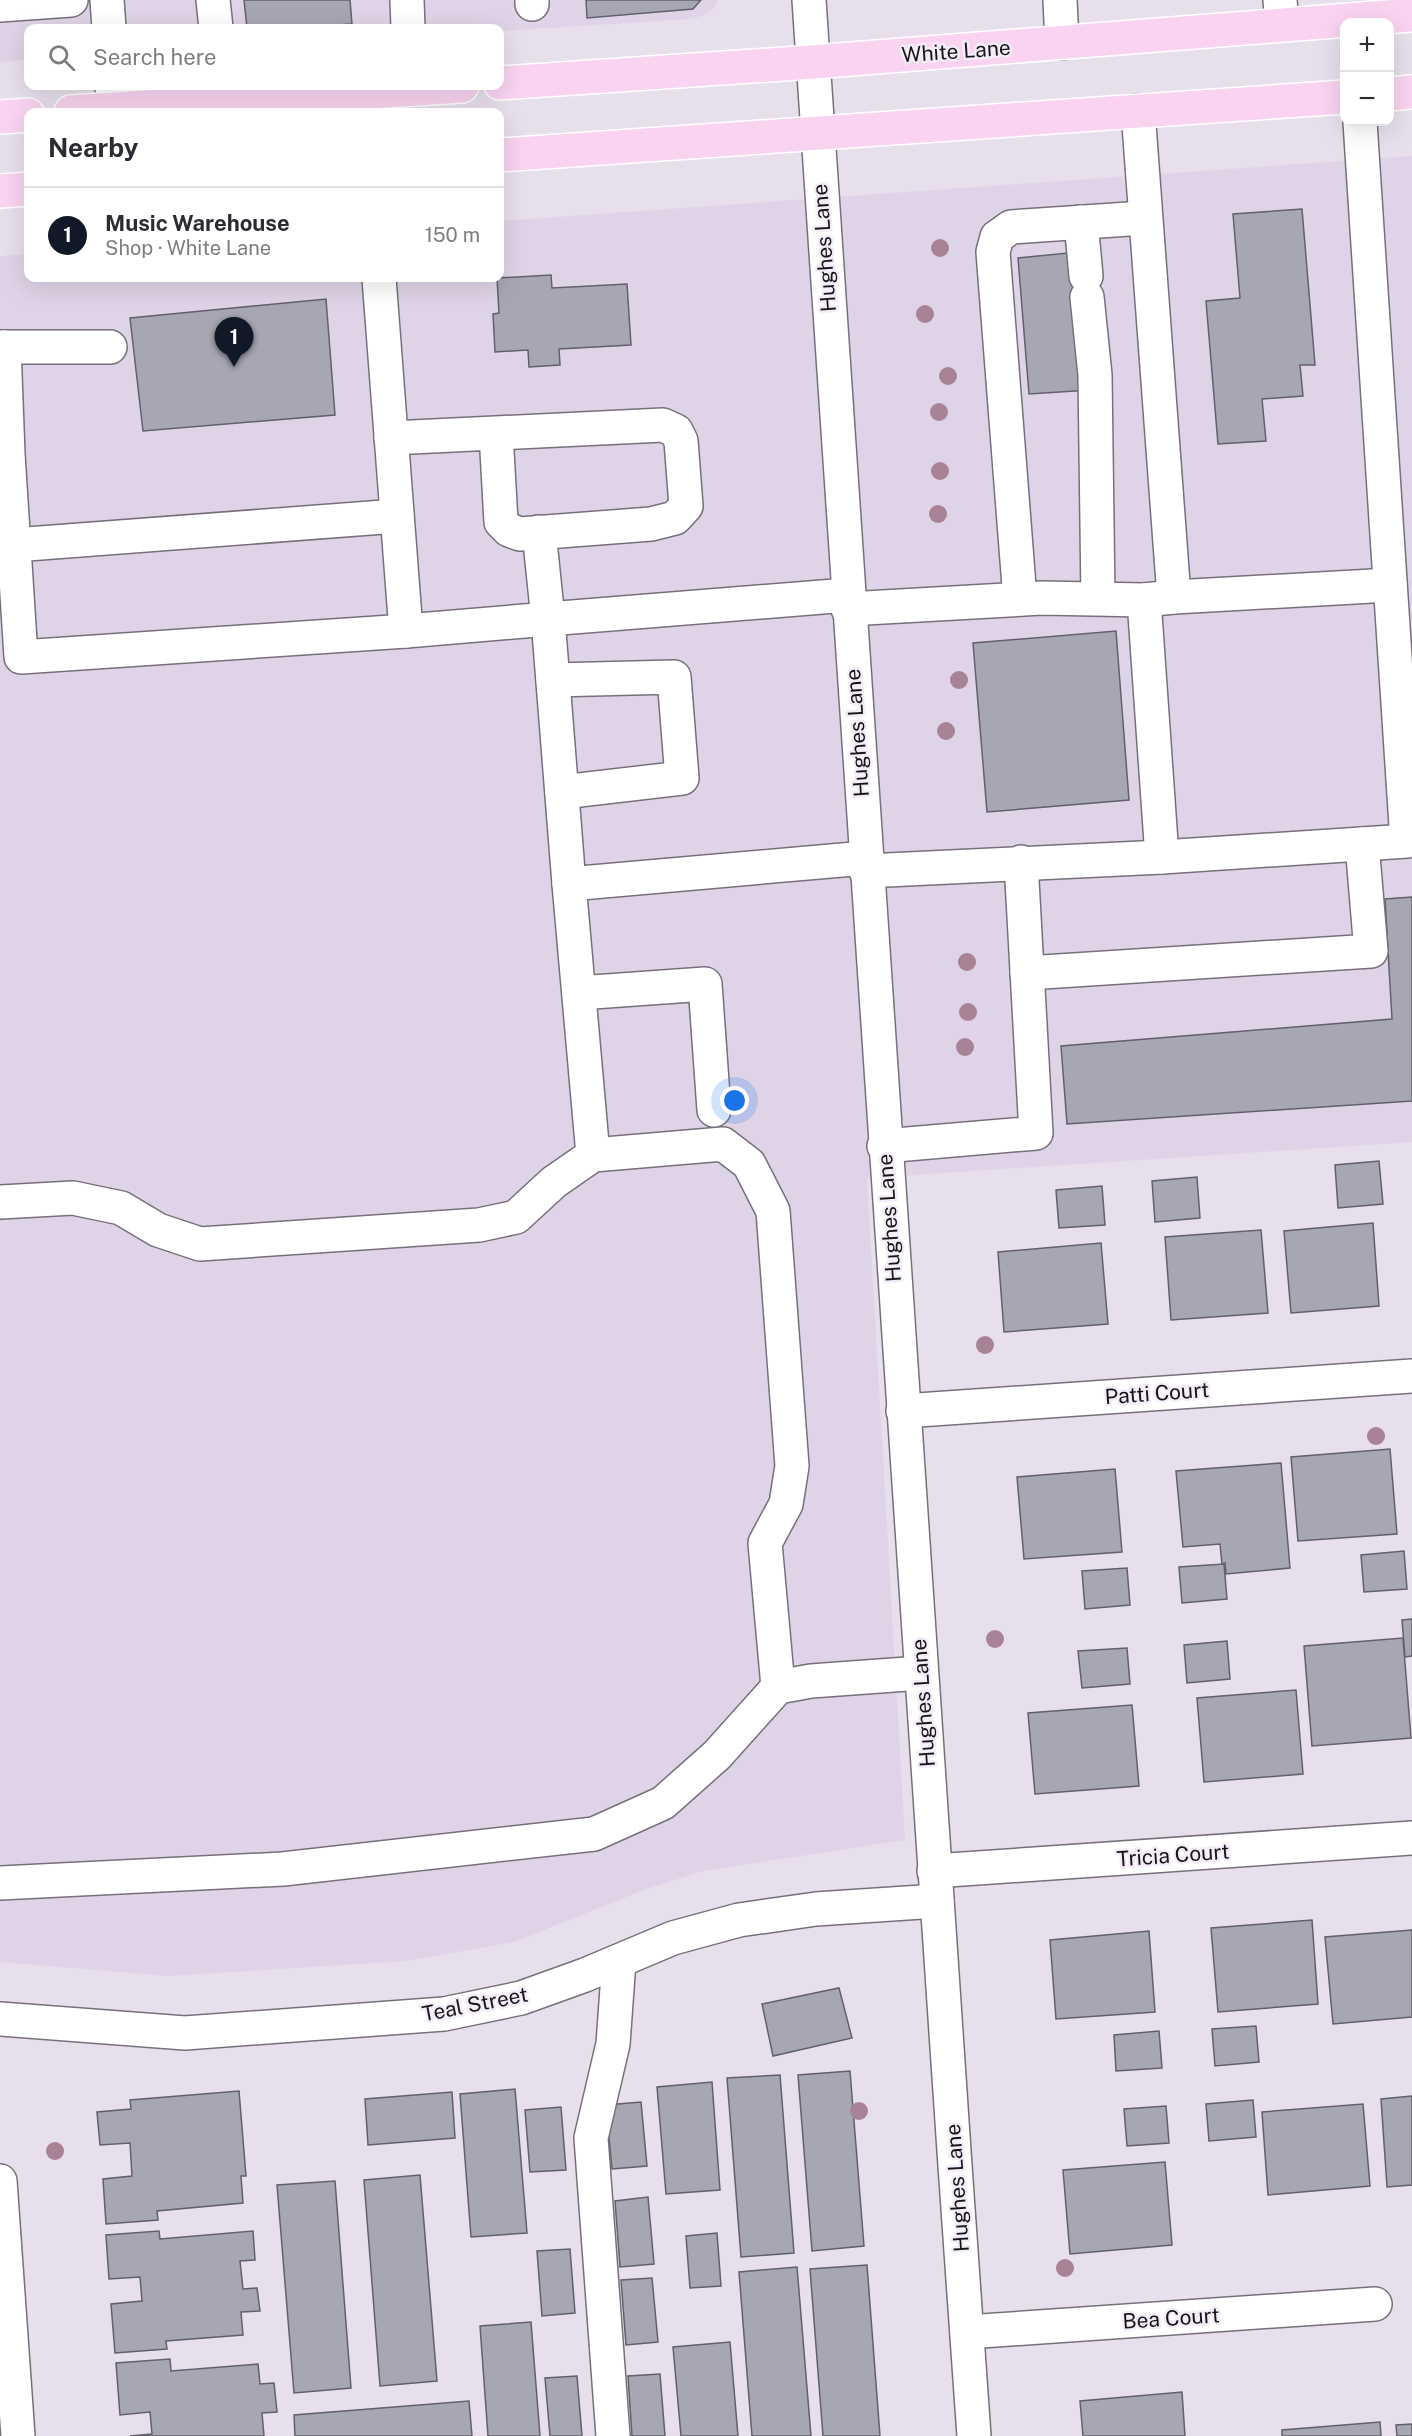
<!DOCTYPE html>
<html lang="en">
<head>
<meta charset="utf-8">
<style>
	body { margin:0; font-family:"Public Sans",sans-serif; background:#f7f7f7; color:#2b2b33 }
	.controls { position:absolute; right:18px; top:18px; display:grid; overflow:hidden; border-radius:12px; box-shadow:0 6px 24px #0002 }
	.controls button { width:54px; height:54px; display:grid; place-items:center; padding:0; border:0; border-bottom:2px solid #e1e1e2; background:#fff; color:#2b2b33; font:30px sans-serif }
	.you { position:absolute; left:735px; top:1101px; width:21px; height:21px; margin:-15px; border:4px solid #fff; border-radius:50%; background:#1a73e8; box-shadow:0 0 0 9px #1a73e833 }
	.badge { display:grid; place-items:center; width:39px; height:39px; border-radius:50%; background:#111827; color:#fff; font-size:20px; font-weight:700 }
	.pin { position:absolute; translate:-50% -50px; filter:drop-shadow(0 2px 3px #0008) }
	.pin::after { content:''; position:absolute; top:32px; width:21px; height:18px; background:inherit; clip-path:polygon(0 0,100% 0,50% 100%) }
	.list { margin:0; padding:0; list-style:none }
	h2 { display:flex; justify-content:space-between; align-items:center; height:78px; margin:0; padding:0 24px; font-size:26px }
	h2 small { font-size:20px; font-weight:400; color:#7c7c81 }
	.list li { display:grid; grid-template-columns:39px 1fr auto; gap:18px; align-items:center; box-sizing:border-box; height:96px; padding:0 24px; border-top:2px solid #e1e1e2 }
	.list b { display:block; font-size:22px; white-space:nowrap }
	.list p { margin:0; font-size:20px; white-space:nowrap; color:#7c7c81 }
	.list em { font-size:20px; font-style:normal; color:#7c7c81 }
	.icon { flex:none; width:33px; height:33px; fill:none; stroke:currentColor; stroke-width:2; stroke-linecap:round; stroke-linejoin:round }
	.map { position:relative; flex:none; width:1412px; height:2436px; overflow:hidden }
	.search { position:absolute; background:#fff; box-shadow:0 6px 24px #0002; left:24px; top:24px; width:480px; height:66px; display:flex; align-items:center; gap:15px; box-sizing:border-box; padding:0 21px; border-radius:12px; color:#7c7c81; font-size:22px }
	.panel { position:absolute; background:#fff; box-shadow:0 6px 24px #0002; left:24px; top:108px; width:480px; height:174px; border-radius:12px }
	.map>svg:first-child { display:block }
</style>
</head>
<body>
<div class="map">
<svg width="1412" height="2436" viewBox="0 0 1412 2436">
	<rect width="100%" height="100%" fill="#e7dfeb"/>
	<g fill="#dfd4e7">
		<polygon points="0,0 718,0 712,9 702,16 690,19 500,31 500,28 28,28 28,60 0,62"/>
		<polygon points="1412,156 1412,1142 867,1178 905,1840 703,1871 641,1891 514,1942 406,1961 167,1976 0,1962 0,256 28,254 28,278 500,278 500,221"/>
	</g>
	<g fill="#a7a6b3" stroke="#61606b" stroke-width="1.5">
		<polygon points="244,0 350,0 352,24 294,28 247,28"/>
		<polygon points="586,0 701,0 693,9 587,18"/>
		<polygon points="1302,209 1315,365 1300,365 1303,396 1262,399 1266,441 1218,444 1206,301 1240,298 1233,214"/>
		<polygon points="1078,252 1090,390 1029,394 1018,258"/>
		<polygon points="551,275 552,288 627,284 631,345 559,349 560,365 529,367 528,350 495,352 493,314 499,313 497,278"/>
		<polygon points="326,299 335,415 143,431 130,318"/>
		<polygon points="1116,631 1129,800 987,812 973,643"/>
		<polygon points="1412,897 1412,1101 1067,1124 1061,1046 1392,1019 1385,899"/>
		<polygon points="1379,1161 1383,1204 1338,1208 1335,1165"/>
		<polygon points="1197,1177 1200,1218 1155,1222 1152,1181"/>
		<polygon points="1102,1186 1105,1225 1059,1228 1056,1190"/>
		<polygon points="1373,1223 1379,1306 1291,1313 1284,1231"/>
		<polygon points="1261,1230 1268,1313 1171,1320 1165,1237"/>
		<polygon points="1101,1243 1108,1324 1004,1332 998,1252"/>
		<polygon points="1390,1449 1397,1534 1298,1541 1291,1457"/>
		<polygon points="1281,1463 1290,1568 1226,1574 1225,1563 1222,1564 1220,1544 1183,1547 1176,1471"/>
		<polygon points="1115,1469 1122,1552 1024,1559 1017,1477"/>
		<polygon points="1404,1551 1407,1589 1364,1592 1361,1555"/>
		<polygon points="1224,1564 1227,1599 1182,1603 1179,1567"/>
		<polygon points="1127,1568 1130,1605 1085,1609 1082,1571"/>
		<polygon points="1412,1619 1412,1656 1405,1657 1402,1620"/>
		<polygon points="1403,1638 1411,1738 1312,1746 1304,1646"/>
		<polygon points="1227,1641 1230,1679 1187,1683 1184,1645"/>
		<polygon points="1127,1648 1130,1684 1082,1688 1078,1651"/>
		<polygon points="1296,1690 1303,1774 1204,1782 1197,1698"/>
		<polygon points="1132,1705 1139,1786 1035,1794 1028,1713"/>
		<polygon points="1312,1920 1318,2004 1218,2012 1211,1928"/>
		<polygon points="1412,1930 1412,2017 1333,2024 1325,1937"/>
		<polygon points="1149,1931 1155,2012 1056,2019 1050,1940"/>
		<polygon points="839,1988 852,2038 773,2056 762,2004"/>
		<polygon points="1256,2026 1259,2062 1215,2066 1212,2029"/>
		<polygon points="1159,2031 1162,2068 1116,2071 1114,2035"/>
		<polygon points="850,2071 864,2246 812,2251 798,2075"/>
		<polygon points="780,2075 794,2253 741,2257 727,2078"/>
		<polygon points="712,2082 720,2190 666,2194 657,2087"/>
		<polygon points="515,2089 527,2233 471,2237 460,2094"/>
		<polygon points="239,2091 246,2176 241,2176 243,2203 157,2211 158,2220 106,2224 103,2179 132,2176 130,2143 100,2145 97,2112 131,2109 130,2100"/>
		<polygon points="452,2092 455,2138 368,2145 365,2099"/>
		<polygon points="1412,2096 1412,2185 1387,2187 1381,2099"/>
		<polygon points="1253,2100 1256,2137 1209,2141 1206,2104"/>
		<polygon points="641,2102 647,2166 612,2169 606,2105"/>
		<polygon points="1363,2104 1370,2186 1268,2195 1262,2112"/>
		<polygon points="1166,2106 1169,2143 1127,2146 1124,2109"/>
		<polygon points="561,2107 566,2170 530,2172 525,2110"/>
		<polygon points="1165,2162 1172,2245 1070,2254 1063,2170"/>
		<polygon points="420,2175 437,2381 380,2386 364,2180"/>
		<polygon points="335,2181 351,2388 294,2393 277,2185"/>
		<polygon points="648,2197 654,2264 620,2267 615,2201"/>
		<polygon points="159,2231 160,2239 253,2231 255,2260 240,2261 243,2289 257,2288 260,2311 241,2312 243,2335 166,2341 167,2349 115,2353 111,2304 142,2301 140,2277 109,2279 106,2235"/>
		<polygon points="717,2233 721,2286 690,2288 686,2236"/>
		<polygon points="570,2249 575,2313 542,2316 537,2251"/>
		<polygon points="867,2265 880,2436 823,2436 810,2269"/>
		<polygon points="797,2267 811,2436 752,2436 739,2272"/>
		<polygon points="652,2278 658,2342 626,2345 621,2280"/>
		<polygon points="531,2322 540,2436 488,2436 480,2326"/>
		<polygon points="730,2342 738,2436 681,2436 673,2347"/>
		<polygon points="170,2359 171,2371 258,2364 260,2384 274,2383 277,2412 262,2413 264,2436 130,2436 152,2434 150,2412 120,2415 116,2363"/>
		<polygon points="660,2374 665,2436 632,2436 628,2376"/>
		<polygon points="577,2376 582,2436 550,2436 545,2378"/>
		<polygon points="1182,2392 1185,2436 1083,2436 1080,2401"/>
		<polygon points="469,2401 472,2436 295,2436 294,2415"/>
		<polygon points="1380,2422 1381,2436 1282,2436 1282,2430"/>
		<polygon points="1412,2424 1412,2436 1397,2436 1396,2425"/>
	</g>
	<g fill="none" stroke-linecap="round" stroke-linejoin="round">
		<g stroke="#77707b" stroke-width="36">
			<g id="minor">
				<polyline points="107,0 109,28"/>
				<polyline points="213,0 216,28"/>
				<polyline points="407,0 408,28"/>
				<polyline points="532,0 532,4"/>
				<path d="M809,0C859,812 917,1624 974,2436"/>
				<polyline points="1060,0 1062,43"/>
				<polyline points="1280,0 1282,25"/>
				<polyline points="0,5 71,0"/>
				<polyline points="112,86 113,110"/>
				<polyline points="1138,111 1174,597 1390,585"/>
				<polyline points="1081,222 1086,276"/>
				<polyline points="1087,297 1095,375 1098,598"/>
				<polyline points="0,347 4,347 8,454 21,657 406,631 379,278"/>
				<polyline points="4,347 110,347"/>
				<polyline points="391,438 663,425 676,431 681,441 686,506 675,518 651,524 520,534 509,530 501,522 496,433"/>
				<polyline points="14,545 397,516"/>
				<polyline points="847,595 548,619 569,884 865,858"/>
				<polyline points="1020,599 993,252 997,237 1011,227 1144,218"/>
				<polyline points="1144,600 1162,857"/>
				<polyline points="848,609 1042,598 1144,600 1174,597"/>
				<polyline points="406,631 548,619 539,532"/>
				<polyline points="553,680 674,677 682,778 562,792"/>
				<polyline points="866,871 1162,857 1407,841 1360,122"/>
				<polyline points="569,884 593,1155"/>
				<polyline points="1027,973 1371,951 1362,844"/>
				<polyline points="579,993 705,984 714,1110"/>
				<polyline points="884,1146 1036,1133 1021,862"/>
				<polyline points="0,1202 73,1198 121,1208 158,1230 200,1244 479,1225 516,1217 554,1182 593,1155 723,1144 749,1164 773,1211 792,1466 786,1504 765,1543 778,1687"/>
				<polyline points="903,1411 1412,1376"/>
				<polyline points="934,1871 1412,1838"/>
				<polyline points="0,1883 283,1869 594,1834 663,1803 717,1755 778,1687 811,1681 921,1673"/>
				<polyline points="0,2019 185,2033 444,2014 521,1998 585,1975 673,1938 739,1920 816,1909 937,1901"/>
				<polyline points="0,2181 18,2436"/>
				<polyline points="967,2332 1375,2304"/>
				<polyline points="613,2436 591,2138 613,2044 619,1961"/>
			</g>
		</g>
		<g stroke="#fff" stroke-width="36">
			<g id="major">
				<polyline points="500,83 813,62 1412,15"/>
				<polyline points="1390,94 1412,92"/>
				<polyline points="71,112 462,86"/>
				<polyline points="0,117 28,115"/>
				<polyline points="500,155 1344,97"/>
				<polyline points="0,191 28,189"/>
			</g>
		</g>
		<use href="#minor" stroke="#fff" stroke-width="33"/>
		<use href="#major" stroke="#f9d3f0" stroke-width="33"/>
	</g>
	<g fill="#a88295">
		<circle cx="940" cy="248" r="9"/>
		<circle cx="925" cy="314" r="9"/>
		<circle cx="948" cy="376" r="9"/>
		<circle cx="939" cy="412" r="9"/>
		<circle cx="940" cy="471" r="9"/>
		<circle cx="938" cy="514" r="9"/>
		<circle cx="959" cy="680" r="9"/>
		<circle cx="946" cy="731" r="9"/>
		<circle cx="967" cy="962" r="9"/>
		<circle cx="968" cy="1012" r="9"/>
		<circle cx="965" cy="1047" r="9"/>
		<circle cx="985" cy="1345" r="9"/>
		<circle cx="1376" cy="1436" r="9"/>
		<circle cx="995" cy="1639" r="9"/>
		<circle cx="859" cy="2111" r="9"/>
		<circle cx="55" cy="2151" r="9"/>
		<circle cx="1065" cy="2268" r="9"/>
	</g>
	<g text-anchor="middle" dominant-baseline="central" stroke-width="5" stroke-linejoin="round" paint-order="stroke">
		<g font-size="21" fill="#181519" stroke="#f4ecf9">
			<text transform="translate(956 51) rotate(-4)">White Lane</text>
			<text transform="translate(824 248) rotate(-94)">Hughes Lane</text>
			<text transform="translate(857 733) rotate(-94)">Hughes Lane</text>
			<text transform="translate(889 1218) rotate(-94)">Hughes Lane</text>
			<text transform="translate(1157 1393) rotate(-4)">Patti Court</text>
			<text transform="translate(923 1703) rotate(-94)">Hughes Lane</text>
			<text transform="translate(1173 1855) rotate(-4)">Tricia Court</text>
			<text transform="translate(475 2004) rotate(-11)">Teal Street</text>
			<text transform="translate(957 2188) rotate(-94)">Hughes Lane</text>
			<text transform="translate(1171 2318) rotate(-4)">Bea Court</text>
		</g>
	</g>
</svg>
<div class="controls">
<button>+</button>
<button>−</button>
</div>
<div class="you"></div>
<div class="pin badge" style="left:234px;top:367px">1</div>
<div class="search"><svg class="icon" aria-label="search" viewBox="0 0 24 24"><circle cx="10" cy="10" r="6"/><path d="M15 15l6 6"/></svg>Search here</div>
<section class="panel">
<h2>Nearby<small></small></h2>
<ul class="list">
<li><span class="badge">1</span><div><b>Music Warehouse</b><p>Shop · White Lane</p></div><em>150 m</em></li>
</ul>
</section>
</div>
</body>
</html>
